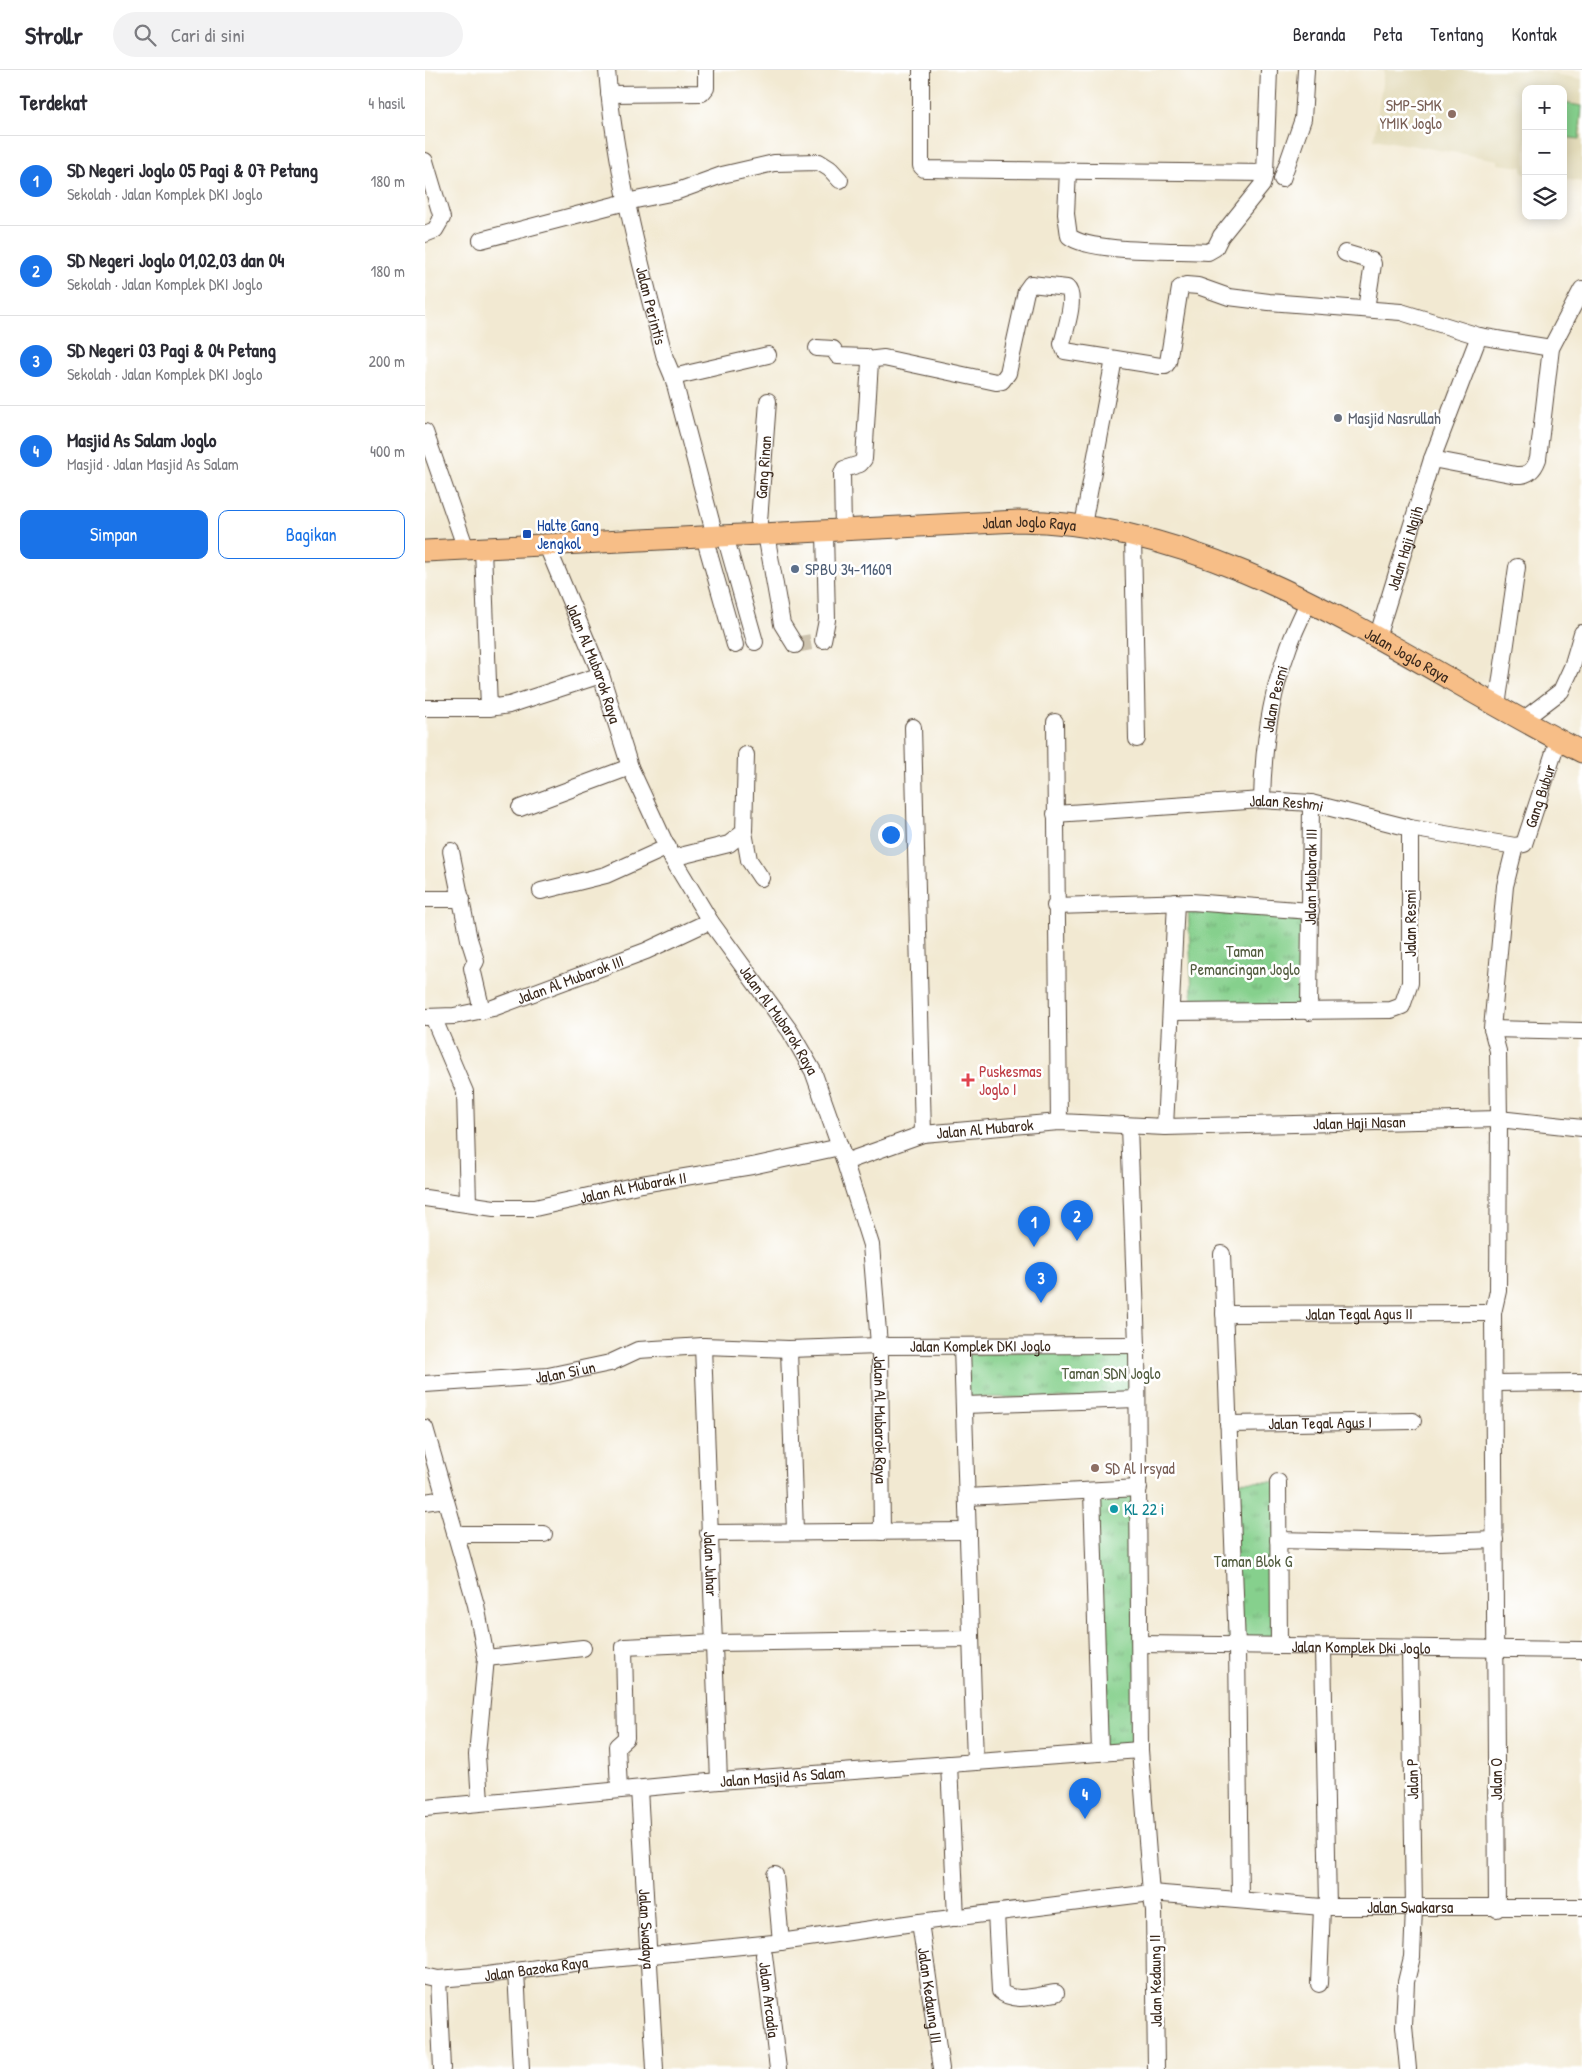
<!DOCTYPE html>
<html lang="id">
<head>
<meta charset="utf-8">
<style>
	body { margin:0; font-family:"Patrick Hand",sans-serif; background:#f2f2f3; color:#2b2b33 }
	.controls { position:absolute; right:15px; top:15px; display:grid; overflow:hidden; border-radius:10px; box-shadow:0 2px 12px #0003 }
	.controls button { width:45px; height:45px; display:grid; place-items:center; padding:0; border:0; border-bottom:1px solid #e1e1e2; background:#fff; color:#2b2b33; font:25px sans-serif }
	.you { position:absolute; left:465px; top:764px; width:18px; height:18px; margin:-12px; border:4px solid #fff; border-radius:50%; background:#1a73e8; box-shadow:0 0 0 8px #1a73e833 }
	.badge { display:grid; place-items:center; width:32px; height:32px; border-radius:50%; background:#1a73e8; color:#fff; font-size:16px; font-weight:700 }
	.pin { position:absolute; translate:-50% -41px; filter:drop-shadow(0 1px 2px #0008) }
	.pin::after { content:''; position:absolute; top:26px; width:18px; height:15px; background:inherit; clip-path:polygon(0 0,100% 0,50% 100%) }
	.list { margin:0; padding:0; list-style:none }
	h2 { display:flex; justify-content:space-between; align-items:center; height:65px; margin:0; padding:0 20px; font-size:21px }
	h2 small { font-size:16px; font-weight:400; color:#7c7c81 }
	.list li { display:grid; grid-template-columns:32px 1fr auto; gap:15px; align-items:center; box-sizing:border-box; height:90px; padding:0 20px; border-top:1px solid #e1e1e2 }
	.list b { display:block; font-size:19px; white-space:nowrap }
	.list p { margin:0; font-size:16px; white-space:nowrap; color:#7c7c81 }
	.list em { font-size:16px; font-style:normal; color:#7c7c81 }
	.actions { display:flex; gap:10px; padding:15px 20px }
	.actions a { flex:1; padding:11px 0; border:1px solid #1a73e8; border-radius:10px; text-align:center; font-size:18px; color:#1a73e8 }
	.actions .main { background:#1a73e8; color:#fff }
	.icon { flex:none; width:28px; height:28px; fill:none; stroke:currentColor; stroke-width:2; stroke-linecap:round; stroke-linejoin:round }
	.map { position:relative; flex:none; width:1157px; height:1999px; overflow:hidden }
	header { display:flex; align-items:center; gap:30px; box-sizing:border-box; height:70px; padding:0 25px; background:#fff; border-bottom:1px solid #e1e1e2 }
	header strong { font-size:24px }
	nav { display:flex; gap:28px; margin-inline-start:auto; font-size:18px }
	.search { width:350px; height:45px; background:#f2f2f3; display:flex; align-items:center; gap:12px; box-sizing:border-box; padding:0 18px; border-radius:28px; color:#7c7c81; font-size:19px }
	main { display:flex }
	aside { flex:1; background:#fff }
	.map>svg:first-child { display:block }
</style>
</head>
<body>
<header>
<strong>Strollr</strong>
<div class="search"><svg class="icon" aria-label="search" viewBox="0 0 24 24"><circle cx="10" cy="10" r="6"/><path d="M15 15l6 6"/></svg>Cari di sini</div>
<nav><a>Beranda</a><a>Peta</a><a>Tentang</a><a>Kontak</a></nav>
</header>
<main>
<aside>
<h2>Terdekat<small>4 hasil</small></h2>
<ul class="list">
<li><span class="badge">1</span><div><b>SD Negeri Joglo 05 Pagi &amp; 07 Petang</b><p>Sekolah · Jalan Komplek DKI Joglo</p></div><em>180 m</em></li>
<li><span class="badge">2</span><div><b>SD Negeri Joglo 01,02,03 dan 04</b><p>Sekolah · Jalan Komplek DKI Joglo</p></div><em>180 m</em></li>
<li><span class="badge">3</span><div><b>SD Negeri 03 Pagi &amp; 04 Petang</b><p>Sekolah · Jalan Komplek DKI Joglo</p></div><em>200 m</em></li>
<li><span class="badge">4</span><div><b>Masjid As Salam Joglo</b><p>Masjid · Jalan Masjid As Salam</p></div><em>400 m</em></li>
</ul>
<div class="actions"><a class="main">Simpan</a><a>Bagikan</a></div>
</aside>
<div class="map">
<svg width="1157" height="1999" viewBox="0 0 1157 1999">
	<defs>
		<pattern id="park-tufts" width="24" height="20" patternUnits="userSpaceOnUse" patternTransform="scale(1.25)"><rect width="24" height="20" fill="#86d08d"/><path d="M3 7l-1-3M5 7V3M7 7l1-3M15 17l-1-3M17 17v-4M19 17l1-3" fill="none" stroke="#6fa973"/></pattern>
	</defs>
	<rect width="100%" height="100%" fill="#fff"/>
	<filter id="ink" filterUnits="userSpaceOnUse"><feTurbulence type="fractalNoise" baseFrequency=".02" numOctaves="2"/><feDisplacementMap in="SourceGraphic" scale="10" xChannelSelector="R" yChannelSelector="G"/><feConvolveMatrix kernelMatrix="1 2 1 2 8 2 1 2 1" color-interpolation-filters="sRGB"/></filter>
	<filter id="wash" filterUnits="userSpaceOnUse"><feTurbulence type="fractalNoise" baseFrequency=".0096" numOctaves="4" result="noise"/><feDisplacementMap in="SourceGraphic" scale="20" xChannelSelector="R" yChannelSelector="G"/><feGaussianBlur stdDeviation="1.12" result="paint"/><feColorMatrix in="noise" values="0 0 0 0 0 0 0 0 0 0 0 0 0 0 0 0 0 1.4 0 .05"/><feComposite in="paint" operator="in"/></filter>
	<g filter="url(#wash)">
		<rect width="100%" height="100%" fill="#f2e9d2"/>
		<polygon fill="#e3dbba" points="959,0 1106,0 1157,9 1157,112 1138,109 1138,19 1101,19 1101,104 1097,103 1097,97 1073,94 1073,90 949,69"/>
		<polygon fill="#86d08d" stroke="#607d56" points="1138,33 1157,36 1154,69 1138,67"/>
		<g fill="url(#park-tufts)" stroke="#607d56">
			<polygon points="763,834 883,839 881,940 768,947"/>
			<polygon points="712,1275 712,1329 539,1327 537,1285"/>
			<polygon points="804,1411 853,1412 853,1572 803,1570"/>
			<polygon points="714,1418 715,1680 675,1682 667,1421"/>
		</g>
	</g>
	<g filter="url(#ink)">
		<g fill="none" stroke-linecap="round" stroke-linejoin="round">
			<polyline stroke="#cdc3ae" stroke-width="16" stroke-dasharray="16 8" stroke-linecap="butt" points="370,575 398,570"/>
			<g stroke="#564739" stroke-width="18">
				<g id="minor">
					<path id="s1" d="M182,0C190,99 215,193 240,288L248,307L290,466"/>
					<polyline points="496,0 496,96 499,99 840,103"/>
					<polyline points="184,24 277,23 281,18 281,0"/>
					<polyline points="0,91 17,148 10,160 0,164"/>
					<path d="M643,100L641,144L644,166C663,183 754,180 783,182L790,178L796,166L837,115L840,103L844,0"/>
					<polyline points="857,109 878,49 881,0"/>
					<polyline points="56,170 201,132 250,122 297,105 349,93 394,92 405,99 415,110"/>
					<polyline points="920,183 947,191 948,194 941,239"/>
					<polyline points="392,278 408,279 413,286 441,287 445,292"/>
					<polyline points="248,307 343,285"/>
					<polyline points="0,362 41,479"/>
					<path d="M1007,389L1091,405C1103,406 1109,400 1113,389L1126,278L1157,219"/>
					<polyline points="658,455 689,289"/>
					<path d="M418,461L417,404L419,399L435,394L439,389L445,292L450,289L459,288L571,312L577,311L583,303L601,221L606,214L642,218C652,227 640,261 637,274L640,281L735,296H740L743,292L755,218L761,215L773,216L804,227L844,232L976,242L1054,266L1126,278"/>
					<polyline points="341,464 357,554 370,575"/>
					<path id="s2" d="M333,465L343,331"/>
					<polyline points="279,466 310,575"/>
					<polyline points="300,466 330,572"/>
					<polyline points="708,466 712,669"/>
					<path id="s3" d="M122,476L176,605L205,697L247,788L285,851L365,961L388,1001L415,1077L446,1175L455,1287L457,1462"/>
					<polyline points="58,479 64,638"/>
					<path id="s4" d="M952,568L1007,389L1054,266"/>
					<polyline points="398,570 402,550 400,462"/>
					<polyline points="1072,636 1092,497"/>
					<polyline points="0,638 64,638 84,635 176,605"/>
					<polyline points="1098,650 1136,621 1147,597 1157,563"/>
					<polyline points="630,652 634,1052"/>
					<polyline points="488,657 498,1064"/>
					<polyline points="321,685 319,762 324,790 336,808"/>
					<path id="s5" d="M837,730C838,681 845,628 862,582C867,565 876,549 883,532"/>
					<polyline points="95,738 205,697"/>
					<path id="s6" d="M630,744L837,730L886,733L985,758L1090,776L1099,774L1133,670"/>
					<polyline points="26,781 44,869 51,891 47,898 57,941"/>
					<polyline points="247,788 304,774 319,762"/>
					<polyline points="116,821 181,805 243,777"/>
					<polyline points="0,829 37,829"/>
					<polyline points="630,836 766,832 886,841"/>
					<polyline points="746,942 966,940 977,936 985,913 985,758"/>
					<path id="s7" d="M884,942L886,733"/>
					<path id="s8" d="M0,947L29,946L68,938L221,881L285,851"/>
					<polyline points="8,947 40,1022 43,1133"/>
					<polyline points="1067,959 1157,961"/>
					<polyline points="740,1057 751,832"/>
					<path id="s9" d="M420,1092L498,1064L634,1052L740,1057L1074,1049L1157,1058"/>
					<path id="s10" d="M0,1128L69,1138H110L217,1114L327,1096L415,1077"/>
					<polyline points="797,1184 812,1576 815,1830"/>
					<path id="s11" d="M799,1244L1068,1243"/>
					<path id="s12" d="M278,1276L294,1711"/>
					<polyline points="537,1277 550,1692"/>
					<polyline points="364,1279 370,1462"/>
					<polyline points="1070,1313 1157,1312"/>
					<path id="s13" d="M0,1314L123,1306L185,1293L213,1280L278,1276L364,1279L454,1276L712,1275"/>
					<polyline points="539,1335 712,1329"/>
					<path id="s14" d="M803,1354L988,1351"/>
					<polyline points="0,1358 51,1535 61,1588 52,1685 55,1731"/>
					<polyline points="853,1412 854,1576"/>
					<polyline points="667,1421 675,1682"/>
					<polyline points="542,1427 714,1418"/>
					<polyline points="0,1432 20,1429"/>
					<polyline points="283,1463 543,1461"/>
					<polyline points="30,1464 119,1464"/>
					<polyline points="853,1470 985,1473 1070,1470"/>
					<path id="s15" d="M715,1574L1157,1580"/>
					<polyline points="898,1578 903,1837"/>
					<polyline points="61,1588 158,1578"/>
					<polyline points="524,1694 531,1848"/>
					<path id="s16" d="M214,1719L230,1999"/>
					<polyline points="194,1720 192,1676 201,1668 199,1577 289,1573 546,1569"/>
					<path id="s17" d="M0,1738L294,1711L715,1680"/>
					<polyline points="350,1805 356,1872"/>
					<polyline points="1072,1839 1068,1243 1073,1221 1074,1049 1073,981 1067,959 1080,816 1090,776"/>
					<path d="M571,1843L575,1921C589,1934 613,1925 631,1923"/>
					<path id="s18" d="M495,1852L516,1999"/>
					<path id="s19" d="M339,1885L353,1999"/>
					<polyline points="91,1901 96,1999"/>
					<path id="s20" d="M0,1906L13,1909L62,1905L157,1892L348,1873L495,1852L726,1823L715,1680L712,1275L704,1056"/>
					<polyline points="13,1909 17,1999"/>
					<polyline points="894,1914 897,1837"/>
					<path id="s21" d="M731,1999L729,1840L726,1823L897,1837H1157"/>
					<polyline points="983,1999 979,1956 981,1912 987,1887 989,1838 985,1579"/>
				</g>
			</g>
			<g stroke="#564739" stroke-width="23">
				<g id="major">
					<path id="s22" d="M0,481L593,451C803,453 978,591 1157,682"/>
				</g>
			</g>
			<use href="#minor" stroke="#fff" stroke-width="16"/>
			<use href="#major" stroke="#f7be87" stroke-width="21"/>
		</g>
	</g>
	<g fill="#8d6e63" stroke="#fff" stroke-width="2">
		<circle cx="1027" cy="44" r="5"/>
		<circle cx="670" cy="1398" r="5"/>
	</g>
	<circle fill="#6b7280" stroke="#fff" stroke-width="2" cx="913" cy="348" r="5"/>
	<rect fill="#1a4fb4" stroke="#fff" stroke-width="2" x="97" y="459" width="10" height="10" rx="2.5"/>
	<circle fill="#5c6f8a" stroke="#fff" stroke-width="2" cx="370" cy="499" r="5"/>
	<path fill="#e0444e" stroke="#fff" stroke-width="2" d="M540.5 1002.5h5v5h5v5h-5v5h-5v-5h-5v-5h5z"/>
	<circle fill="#0f9aa8" stroke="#fff" stroke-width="2" cx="689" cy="1439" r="5"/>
	<g text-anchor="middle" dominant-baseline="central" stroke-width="5" stroke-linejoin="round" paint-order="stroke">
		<g font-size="16" fill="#785e54" stroke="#fff" text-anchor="end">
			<text x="1017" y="35">SMP-SMK<tspan x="1017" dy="18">YMIK Joglo</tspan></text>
			<text x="680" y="1398" text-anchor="start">SD Al Irsyad</text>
		</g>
		<g font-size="16" fill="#3b2a1e" stroke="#fff">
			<text stroke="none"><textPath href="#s1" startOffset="240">Jalan Perintis</textPath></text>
			<text stroke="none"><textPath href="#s2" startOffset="68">Gang Rinan</textPath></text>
			<text stroke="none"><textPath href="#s22" startOffset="605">Jalan Joglo Raya</textPath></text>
			<text stroke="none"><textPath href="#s4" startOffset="94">Jalan Haji Najih</textPath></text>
			<text stroke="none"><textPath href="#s22" startOffset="1010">Jalan Joglo Raya</textPath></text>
			<text stroke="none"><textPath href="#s3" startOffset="126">Jalan Al Mubarok Raya</textPath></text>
			<text stroke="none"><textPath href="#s5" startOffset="102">Jalan Pesmi</textPath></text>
			<text stroke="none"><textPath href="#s6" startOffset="525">Gang Bubur</textPath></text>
			<text stroke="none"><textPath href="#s6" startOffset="232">Jalan Reshmi</textPath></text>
			<text stroke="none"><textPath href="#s7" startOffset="135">Jalan Mubarak III</textPath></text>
			<text transform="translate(985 853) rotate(-90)">Jalan Resmi</text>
			<text stroke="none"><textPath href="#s8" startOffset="151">Jalan Al Mubarok III</textPath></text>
			<text stroke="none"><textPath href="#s3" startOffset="531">Jalan Al Mubarok Raya</textPath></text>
			<text stroke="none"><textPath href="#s9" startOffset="520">Jalan Haji Nasan</textPath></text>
			<text stroke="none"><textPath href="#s9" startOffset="145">Jalan Al Mubarok</textPath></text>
			<text stroke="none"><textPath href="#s10" startOffset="211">Jalan Al Mubarak II</textPath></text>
			<text stroke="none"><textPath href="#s11" startOffset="135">Jalan Tegal Agus II</textPath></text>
			<text stroke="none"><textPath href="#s13" startOffset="560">Jalan Komplek DKI Joglo</textPath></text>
			<text stroke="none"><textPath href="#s13" startOffset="141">Jalan Si'un</textPath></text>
			<text stroke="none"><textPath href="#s3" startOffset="951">Jalan Al Mubarok Raya</textPath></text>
			<text stroke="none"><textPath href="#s14" startOffset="92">Jalan Tegal Agus I</textPath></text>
			<text stroke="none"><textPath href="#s12" startOffset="218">Jalan Juhar</textPath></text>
			<text stroke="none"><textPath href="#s15" startOffset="221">Jalan Komplek Dki Joglo</textPath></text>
			<text stroke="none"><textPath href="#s17" startOffset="359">Jalan Masjid As Salam</textPath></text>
			<text transform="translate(987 1709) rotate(-91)">Jalan P</text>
			<text transform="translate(1071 1709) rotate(-90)">Jalan O</text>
			<text stroke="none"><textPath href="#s21" startOffset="436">Jalan Swakarsa</textPath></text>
			<text stroke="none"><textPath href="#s16" startOffset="140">Jalan Swadaya</textPath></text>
			<text stroke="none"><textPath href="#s20" startOffset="112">Jalan Bazoka Raya</textPath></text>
			<text transform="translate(730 1911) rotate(-91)">Jalan Kedaung II</text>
			<text stroke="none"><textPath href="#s18" startOffset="74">Jalan Kedaung III</textPath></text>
			<text stroke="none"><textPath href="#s19" startOffset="45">Jalan Arcadia</textPath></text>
		</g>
		<g font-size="16" fill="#5b616d" stroke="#fff" text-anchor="start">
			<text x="923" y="348">Masjid Nasrullah</text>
		</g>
		<g font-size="16" fill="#164399" stroke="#fff" text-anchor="start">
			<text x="112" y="455">Halte Gang<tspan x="112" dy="18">Jengkol</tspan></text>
		</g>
		<g font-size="16" fill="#4e5e75" stroke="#fff" text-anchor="start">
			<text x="380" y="499">SPBU 34-11609</text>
		</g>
		<g font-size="16" fill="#525c3f" stroke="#fff">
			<text x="820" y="881">Taman<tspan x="820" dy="18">Pemancingan Joglo</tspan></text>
			<text x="686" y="1303">Taman SDN Joglo</text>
			<text x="828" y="1491">Taman Blok G</text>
		</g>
		<g font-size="16" fill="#be3a42" stroke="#fff" text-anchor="start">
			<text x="554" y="1001">Puskesmas<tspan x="554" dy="18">Joglo I</tspan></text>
		</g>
		<g font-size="16" fill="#0d838f" stroke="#fff" text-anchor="start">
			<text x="699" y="1439">KL 22 i</text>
		</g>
	</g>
</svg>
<div class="controls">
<button>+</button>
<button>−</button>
<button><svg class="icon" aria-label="layers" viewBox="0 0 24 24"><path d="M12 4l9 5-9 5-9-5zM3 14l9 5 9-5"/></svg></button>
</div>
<div class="you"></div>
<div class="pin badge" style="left:609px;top:1177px">1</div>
<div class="pin badge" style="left:652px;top:1171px">2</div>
<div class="pin badge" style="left:616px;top:1233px">3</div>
<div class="pin badge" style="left:660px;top:1749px">4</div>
</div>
</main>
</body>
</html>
